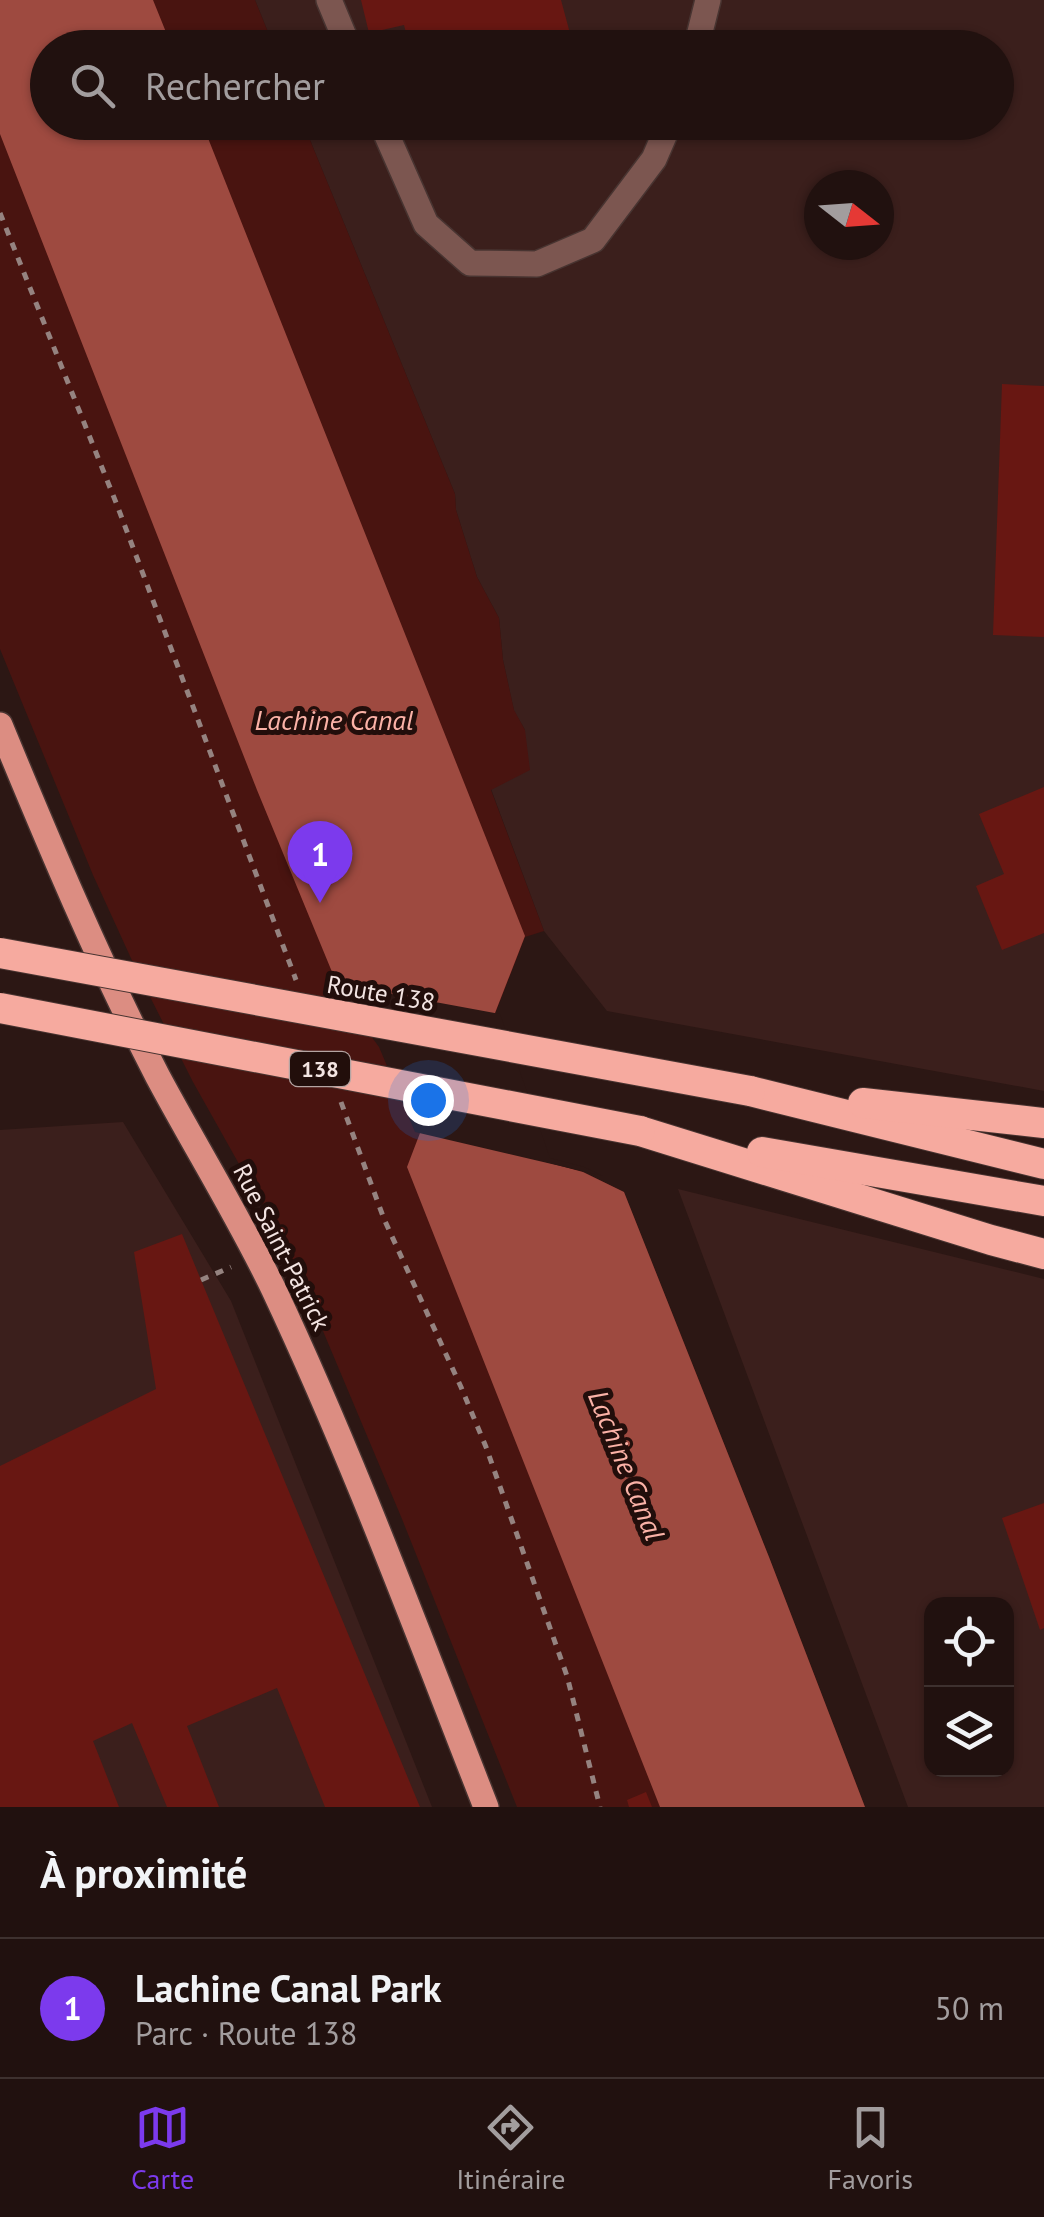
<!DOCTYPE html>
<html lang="fr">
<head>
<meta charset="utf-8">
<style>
	body { margin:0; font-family:"PT Sans",sans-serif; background:#291a18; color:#f1f3f6 }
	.controls { position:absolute; right:30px; bottom:30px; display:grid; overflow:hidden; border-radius:20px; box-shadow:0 2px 8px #0004 }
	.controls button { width:90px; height:90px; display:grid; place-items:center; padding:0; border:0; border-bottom:2px solid #3e312f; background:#21110f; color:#f1f3f6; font:50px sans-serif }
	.compass { position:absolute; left:804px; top:170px; width:90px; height:90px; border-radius:50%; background:#21110f; box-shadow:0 2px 8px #0004; rotate:107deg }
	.you { position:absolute; left:428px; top:1100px; width:35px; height:35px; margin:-25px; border:8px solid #fff; border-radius:50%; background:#1a73e8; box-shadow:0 0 0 15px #1a73e833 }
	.badge { display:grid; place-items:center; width:65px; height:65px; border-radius:50%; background:#7c3aed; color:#fff; font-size:32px; font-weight:700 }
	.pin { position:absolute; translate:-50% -82px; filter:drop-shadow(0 2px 5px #0008) }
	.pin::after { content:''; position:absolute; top:52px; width:35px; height:30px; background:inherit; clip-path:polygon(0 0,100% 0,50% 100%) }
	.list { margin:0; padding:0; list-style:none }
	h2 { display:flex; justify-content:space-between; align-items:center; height:130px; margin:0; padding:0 40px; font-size:42px }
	h2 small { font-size:32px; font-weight:400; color:#a29d9e }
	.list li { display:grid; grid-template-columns:65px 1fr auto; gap:30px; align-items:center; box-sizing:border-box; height:140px; padding:0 40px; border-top:2px solid #3e312f }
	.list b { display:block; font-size:38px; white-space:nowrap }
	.list p { margin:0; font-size:32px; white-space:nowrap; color:#a29d9e }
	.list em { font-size:32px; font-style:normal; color:#a29d9e }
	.icon { flex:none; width:55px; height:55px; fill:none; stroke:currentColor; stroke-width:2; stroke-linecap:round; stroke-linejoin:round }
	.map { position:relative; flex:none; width:1044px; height:1807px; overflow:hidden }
	.search { position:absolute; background:#21110f; box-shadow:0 2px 8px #0004; left:30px; right:30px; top:30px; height:110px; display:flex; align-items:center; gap:25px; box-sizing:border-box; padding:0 35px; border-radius:55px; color:#a29d9e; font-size:38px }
	.sheet { height:270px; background:#21110f }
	nav { display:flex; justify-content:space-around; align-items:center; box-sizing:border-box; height:140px; border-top:2px solid #3e312f; background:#21110f; font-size:28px; color:#a29d9e }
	nav a { display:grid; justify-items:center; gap:5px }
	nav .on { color:#7c3aed }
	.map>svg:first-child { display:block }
</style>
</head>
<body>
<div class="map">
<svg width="1044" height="1807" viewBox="0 0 1044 1807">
	<rect width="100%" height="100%" fill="#2c1714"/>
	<g fill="#3b1f1c" fill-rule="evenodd">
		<path d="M255,0H1044V1091L607,1011L544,931L491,789L525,730L514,711L503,660L499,618L477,577L456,510L455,494L303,123L996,122V48L274,47ZM819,185H879V245H819Z"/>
		<polygon points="123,1122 231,1301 432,1807 0,1807 0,1130"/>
		<path d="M678,1189L1044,1279V1807H908ZM932,1604H1006V1770H932Z"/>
	</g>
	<polygon fill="#491410" points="0,0 255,0 274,47 48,48 48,122 303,123 455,494 456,510 477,577 499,618 503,660 514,710 525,730 530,770 491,790 544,931 525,937 495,1014 546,1162 583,1172 624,1192 769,1557 865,1807 517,1807 402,1519 294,1262 193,1082 135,967 93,875 0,649"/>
	<polygon fill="#9e4a40" points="0,0 153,0 172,47 48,48 48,122 202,123 525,936 495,1013 546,1162 583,1172 624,1192 769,1557 865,1807 660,1807 407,1167 420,1133 384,1045 337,984 257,790 0,134"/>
	<polygon fill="#2c1714" points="332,983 500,1014 550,1158 584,1167 603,1176 415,1132 379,1047"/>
	<g fill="#681712">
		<polygon points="361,0 561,0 574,48 410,48 404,25 369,33"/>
		<polygon points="430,122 474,122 474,124 433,134"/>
		<polygon points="1002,384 1044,386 1044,637 993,635"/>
		<polygon points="1044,787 1044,933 1002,950 976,886 1004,874 979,814"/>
		<polygon points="182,1234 201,1280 420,1807 325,1807 277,1688 187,1726 219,1807 167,1807 132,1723 93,1741 119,1807 0,1807 0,1466 156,1389 134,1252"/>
		<polygon points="1044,1503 1044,1628 1040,1630 1002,1518"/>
		<polygon points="646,1792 652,1807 629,1807 627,1800"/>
	</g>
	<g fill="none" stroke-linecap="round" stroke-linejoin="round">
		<g stroke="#483431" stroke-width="28">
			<g id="minor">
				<polyline points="329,0 349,48"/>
				<polyline points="696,48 708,0"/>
				<polyline points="381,122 426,224 470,263 537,264 593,240 654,159 670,122"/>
			</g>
		</g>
		<g stroke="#483431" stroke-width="28">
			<path id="major" d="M0,725C49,844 99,963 158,1077C196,1148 239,1217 274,1290C353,1458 418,1634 486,1807"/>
		</g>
		<g stroke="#483431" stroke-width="32">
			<g id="highway">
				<polyline points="750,1091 1044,1164"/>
				<polyline points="863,1103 1044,1123"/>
				<polyline points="640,1131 991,1240 1044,1254"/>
				<polyline points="762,1152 1044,1201"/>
			</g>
		</g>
		<g stroke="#958380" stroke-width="5" stroke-dasharray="8 8" stroke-linecap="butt">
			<polyline points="0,213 117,505 296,980"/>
			<polyline points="341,1102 384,1219 461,1387 486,1447 567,1676 600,1807"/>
			<polyline points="201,1280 231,1267"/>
		</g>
		<use href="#minor" stroke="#7c5650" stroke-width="25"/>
		<use href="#major" stroke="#dc8d82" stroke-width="25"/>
		<use href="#highway" stroke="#f6aa9f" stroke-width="30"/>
		<g stroke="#483431" stroke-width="32" stroke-linecap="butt">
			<g id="highway-bridge">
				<polyline points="0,953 750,1091"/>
				<polyline points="0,1008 640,1131"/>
			</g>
		</g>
		<use href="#highway-bridge" stroke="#f6aa9f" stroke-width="30"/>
	</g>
	<g text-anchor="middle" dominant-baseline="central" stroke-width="10" stroke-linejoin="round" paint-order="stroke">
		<rect fill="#220e0b" stroke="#b4a4a2" stroke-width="2.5" x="290" y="1052" width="60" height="34" rx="8"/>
		<g font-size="22" font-weight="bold" fill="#f3e4e2">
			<text x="320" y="1069">138</text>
		</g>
		<g font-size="25" fill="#f3e4e2" stroke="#220e0b">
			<text transform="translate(381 993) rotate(10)">Route 138</text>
			<text transform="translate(282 1247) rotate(63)">Rue Saint-Patrick</text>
		</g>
		<g font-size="28" font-style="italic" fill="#fbb2a7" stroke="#220e0b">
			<text x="334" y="719">Lachine Canal</text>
			<text transform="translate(627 1465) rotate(68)">Lachine Canal</text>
		</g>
	</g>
</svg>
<div class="controls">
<button><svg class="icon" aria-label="locate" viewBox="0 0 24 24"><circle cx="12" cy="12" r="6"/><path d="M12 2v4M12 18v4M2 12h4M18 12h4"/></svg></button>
<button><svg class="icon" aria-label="layers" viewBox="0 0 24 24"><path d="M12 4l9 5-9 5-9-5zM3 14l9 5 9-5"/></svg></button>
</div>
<svg class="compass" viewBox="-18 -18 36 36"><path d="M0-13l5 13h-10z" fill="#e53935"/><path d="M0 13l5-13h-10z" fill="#a29d9e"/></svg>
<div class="you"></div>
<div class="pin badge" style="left:320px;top:903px">1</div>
<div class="search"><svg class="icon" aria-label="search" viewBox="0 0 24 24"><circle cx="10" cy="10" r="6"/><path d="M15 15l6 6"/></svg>Rechercher</div>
</div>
<section class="sheet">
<h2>À proximité<small></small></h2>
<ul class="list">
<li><span class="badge">1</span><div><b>Lachine Canal Park</b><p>Parc · Route 138</p></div><em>50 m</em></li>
</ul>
</section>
<nav>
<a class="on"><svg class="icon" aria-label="map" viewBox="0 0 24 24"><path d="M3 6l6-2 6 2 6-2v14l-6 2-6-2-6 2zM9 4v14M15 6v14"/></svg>Carte</a>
<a><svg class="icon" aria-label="directions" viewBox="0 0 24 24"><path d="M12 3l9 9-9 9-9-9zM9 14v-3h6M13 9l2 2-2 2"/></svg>Itinéraire</a>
<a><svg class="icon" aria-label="saved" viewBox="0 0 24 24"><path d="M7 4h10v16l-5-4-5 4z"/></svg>Favoris</a>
</nav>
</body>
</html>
